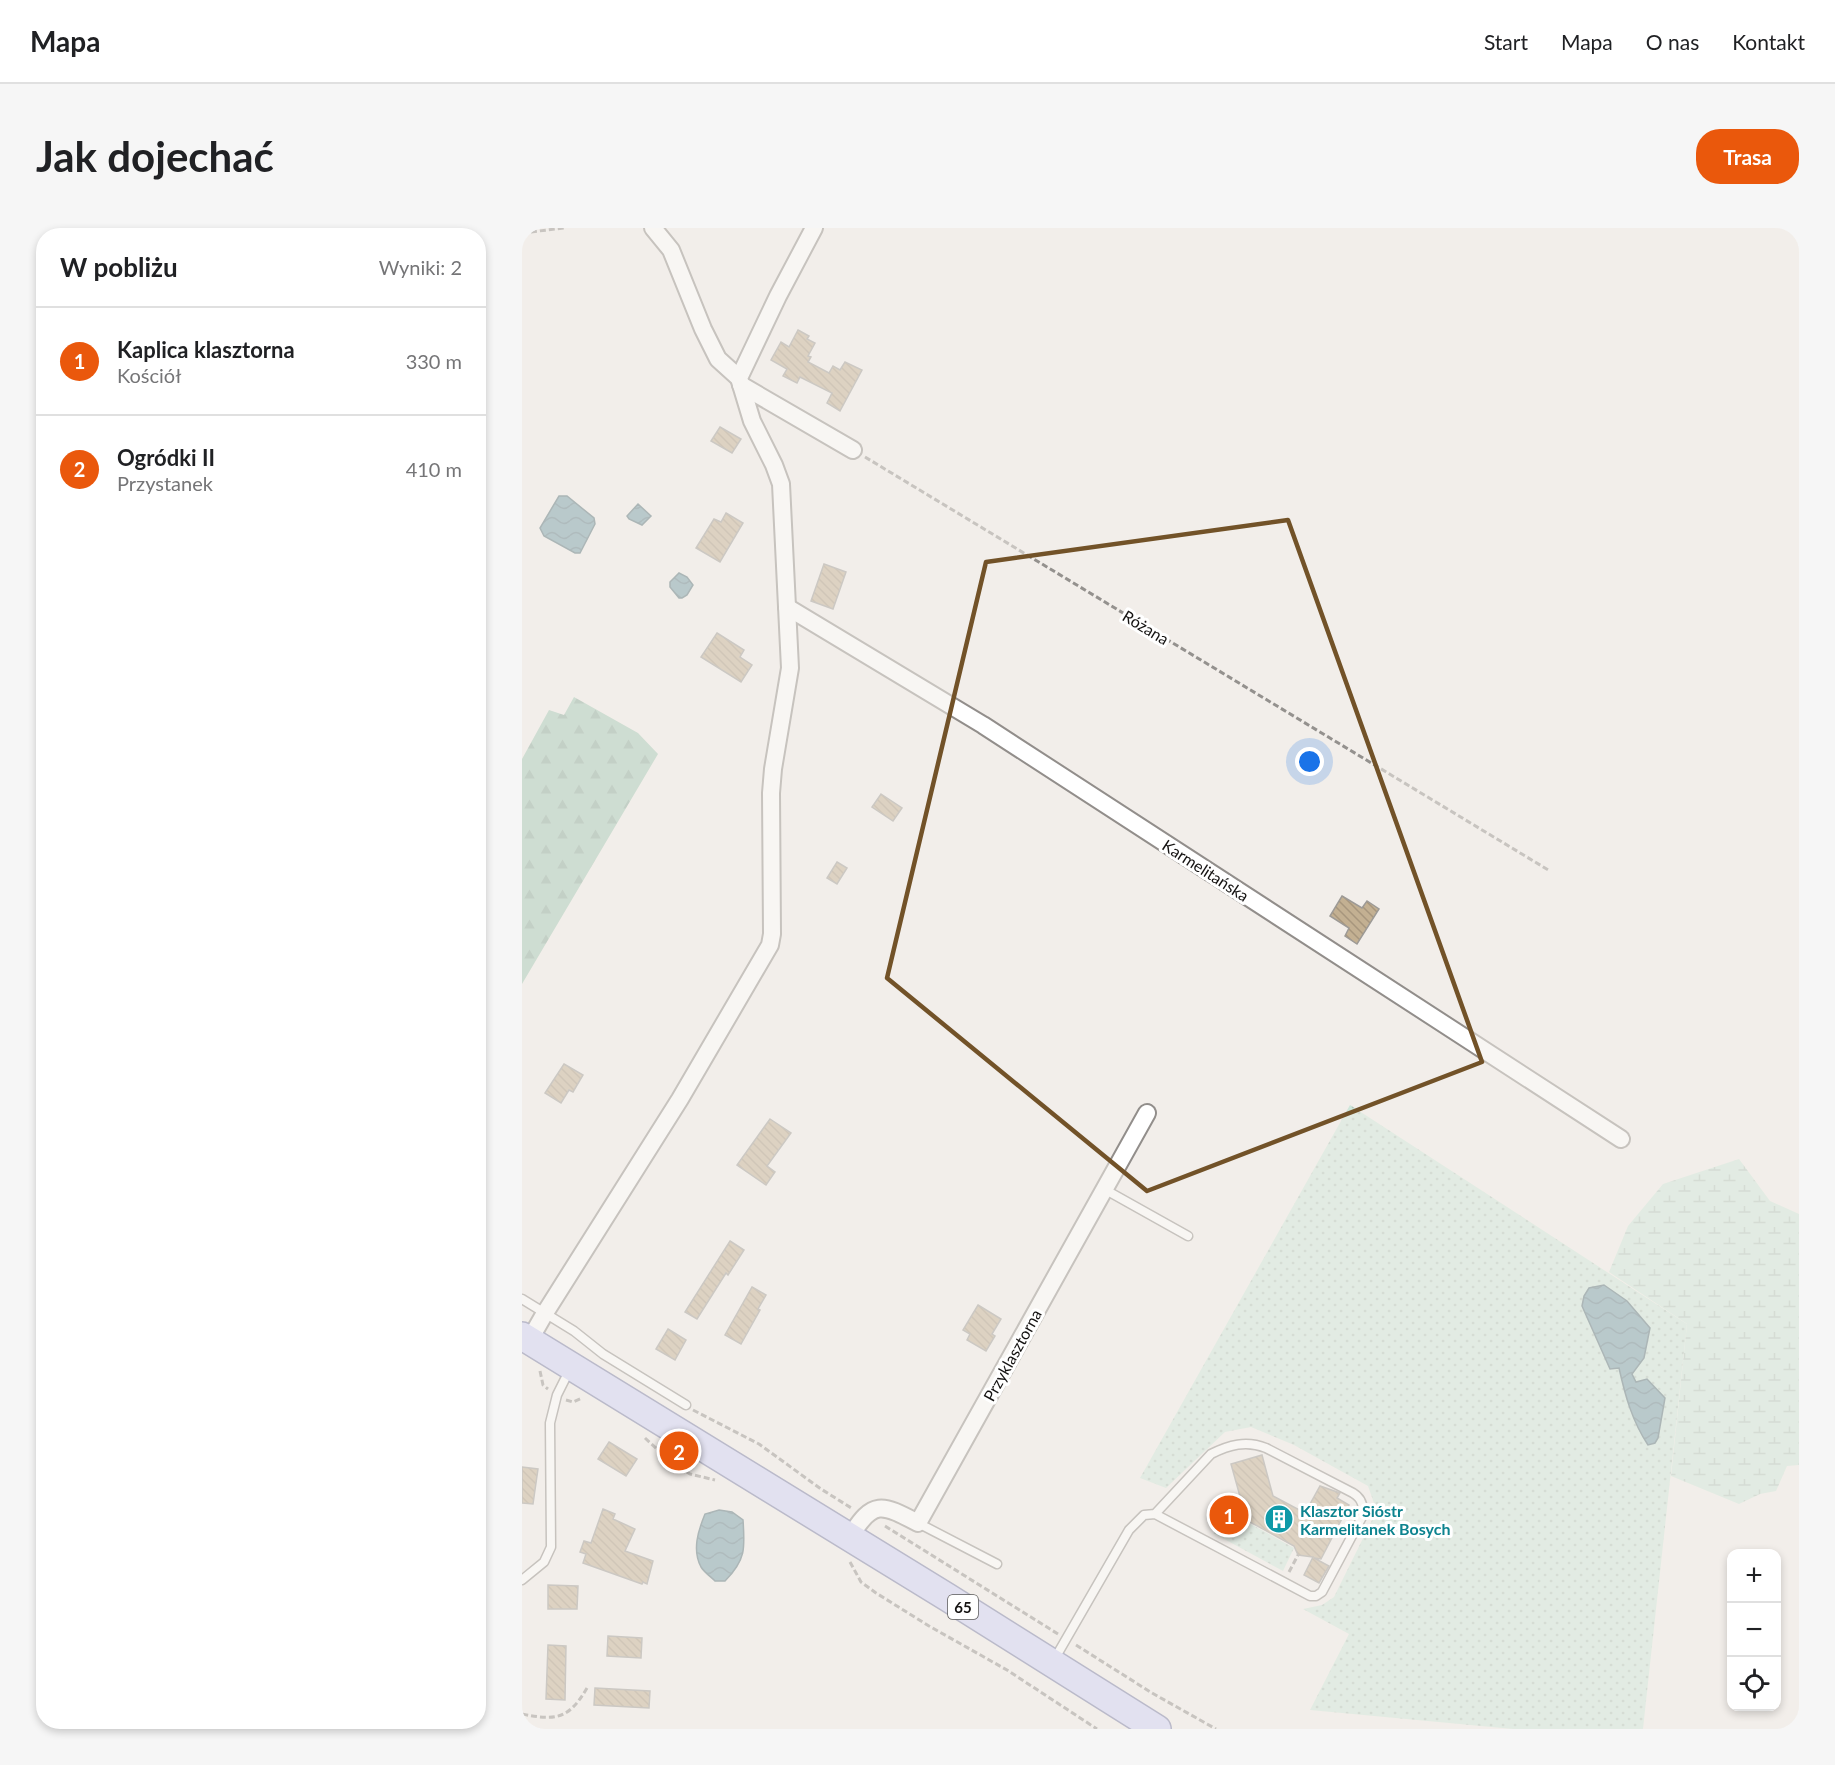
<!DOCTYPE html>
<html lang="pl">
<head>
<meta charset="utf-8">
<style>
	body { margin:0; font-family:Lato,sans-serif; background:#f6f6f6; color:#202124 }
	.controls { position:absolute; right:18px; bottom:18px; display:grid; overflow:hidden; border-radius:12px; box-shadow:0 3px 9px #0003 }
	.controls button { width:54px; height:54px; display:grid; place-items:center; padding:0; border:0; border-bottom:2px solid #e0e0e0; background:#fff; color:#202124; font:30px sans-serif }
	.you { position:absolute; left:788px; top:534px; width:21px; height:21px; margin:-15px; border:4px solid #fff; border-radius:50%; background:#1a73e8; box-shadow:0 0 0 9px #1a73e833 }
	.badge { display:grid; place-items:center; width:39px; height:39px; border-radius:50%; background:#ea580c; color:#fff; font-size:20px; font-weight:700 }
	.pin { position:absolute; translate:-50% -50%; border:3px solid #fff; box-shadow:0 2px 6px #0006 }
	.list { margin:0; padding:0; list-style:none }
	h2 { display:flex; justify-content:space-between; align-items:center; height:78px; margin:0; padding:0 24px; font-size:26px }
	h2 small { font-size:20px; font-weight:400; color:#757577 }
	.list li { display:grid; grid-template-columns:39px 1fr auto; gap:18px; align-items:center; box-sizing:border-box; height:108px; padding:0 24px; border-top:2px solid #e0e0e0 }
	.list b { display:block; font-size:22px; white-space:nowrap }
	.list p { margin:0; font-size:20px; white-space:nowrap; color:#757577 }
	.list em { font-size:20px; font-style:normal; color:#757577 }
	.icon { flex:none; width:33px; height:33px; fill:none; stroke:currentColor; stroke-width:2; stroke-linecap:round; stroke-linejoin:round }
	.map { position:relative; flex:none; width:1277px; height:1501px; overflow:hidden; border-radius:24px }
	header { display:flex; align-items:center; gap:36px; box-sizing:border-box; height:84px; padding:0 30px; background:#fff; border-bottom:2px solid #e0e0e0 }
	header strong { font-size:28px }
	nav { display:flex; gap:33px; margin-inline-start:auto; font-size:21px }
	.intro { display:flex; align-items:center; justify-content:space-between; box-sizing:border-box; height:144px; padding:0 36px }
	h1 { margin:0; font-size:42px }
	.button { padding:15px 27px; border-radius:24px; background:#ea580c; color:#fff; font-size:21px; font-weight:700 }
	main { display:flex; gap:36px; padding:0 36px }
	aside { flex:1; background:#fff; border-radius:24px; box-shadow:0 3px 9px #0003 }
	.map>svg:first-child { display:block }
</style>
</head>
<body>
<header>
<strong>Mapa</strong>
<nav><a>Start</a><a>Mapa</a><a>O nas</a><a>Kontakt</a></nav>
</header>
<div class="intro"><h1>Jak dojechać</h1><a class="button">Trasa</a></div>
<main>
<aside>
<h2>W pobliżu<small>Wyniki: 2</small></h2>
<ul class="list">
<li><span class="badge">1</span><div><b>Kaplica klasztorna</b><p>Kościół</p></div><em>330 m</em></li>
<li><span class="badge">2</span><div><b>Ogródki II</b><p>Przystanek</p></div><em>410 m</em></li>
</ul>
</aside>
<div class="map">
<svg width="1277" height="1501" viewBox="0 0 1277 1501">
	<defs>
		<pattern id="grass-dots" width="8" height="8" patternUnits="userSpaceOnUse" patternTransform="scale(1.5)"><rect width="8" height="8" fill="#cfe7db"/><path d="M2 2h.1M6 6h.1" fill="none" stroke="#b1c5bb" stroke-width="1.8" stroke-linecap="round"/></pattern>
		<pattern id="forest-firs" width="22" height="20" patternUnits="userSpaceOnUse" patternTransform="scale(1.5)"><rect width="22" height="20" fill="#a3c7b6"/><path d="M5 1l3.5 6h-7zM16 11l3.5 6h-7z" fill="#8baa9b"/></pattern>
		<pattern id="wetland-marsh" width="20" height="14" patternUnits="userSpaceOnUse" patternTransform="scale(1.5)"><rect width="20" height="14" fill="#cfe7db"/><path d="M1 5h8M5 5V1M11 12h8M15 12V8" fill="none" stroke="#b1c5bb"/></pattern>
		<pattern id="water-waves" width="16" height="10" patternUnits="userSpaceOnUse" patternTransform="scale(1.5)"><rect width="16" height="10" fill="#749ba7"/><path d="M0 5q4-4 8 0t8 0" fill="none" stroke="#5e7d87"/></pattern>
		<pattern id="building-back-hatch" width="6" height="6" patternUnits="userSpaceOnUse" patternTransform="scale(1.5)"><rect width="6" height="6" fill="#c3b092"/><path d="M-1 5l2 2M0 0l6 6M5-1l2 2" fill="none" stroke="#a7967d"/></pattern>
	</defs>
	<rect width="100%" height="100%" fill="#f2eeea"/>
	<g fill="url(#grass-dots)">
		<polygon points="828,877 1165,1096 1121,1501 991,1501 788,1482 827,1406 781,1381 800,1377 812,1369 851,1290 853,1278 846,1258 772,1217 729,1199 703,1204 644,1260 618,1250"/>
		<polygon points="727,1295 772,1320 761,1343 691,1305"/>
	</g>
	<polygon fill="url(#forest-firs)" points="52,469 116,505 136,526 0,756 0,531 27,482 42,487"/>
	<polygon fill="url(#wetland-marsh)" points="1217,931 1248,973 1277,986 1277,1237 1265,1238 1254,1263 1238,1266 1217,1276 1149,1248 1165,1096 1087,1044 1106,998 1141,956"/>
	<g fill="url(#water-waves)" stroke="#57727a" stroke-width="1.5">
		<polygon points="37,268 45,268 72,290 73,296 58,325 53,325 22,308 18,300"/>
		<polygon points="116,276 129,288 120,297 107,291 105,288"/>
		<polygon points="157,345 165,349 171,357 165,367 160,370 157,370 148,359 148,354"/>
		<path d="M1082,1057L1105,1073L1128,1100L1122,1130L1110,1146L1114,1154L1125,1151L1143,1170L1136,1210L1133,1215L1126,1217C1110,1193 1103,1167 1097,1140L1088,1141L1060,1078L1062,1068L1067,1060Z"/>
		<path d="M197,1282L210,1284L221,1292C223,1320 224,1332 203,1353H193C189,1349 182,1344 179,1339C170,1322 176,1303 183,1286Z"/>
	</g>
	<g fill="url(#building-back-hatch)" stroke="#9d9a96" stroke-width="1.5">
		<polygon points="276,102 287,108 285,111 293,115 286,128 289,129 286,134 307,145 311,138 318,142 323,134 340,142 318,183 305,175 310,165 278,149 275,155 261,148 265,141 249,132 259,114 267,119"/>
		<polygon points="198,199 219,211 210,225 189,213"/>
		<polygon points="204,285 221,295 198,334 174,320 192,291 199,294"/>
		<polygon points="302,336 324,344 311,381 289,373"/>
		<polygon points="195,405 222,422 218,429 230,437 219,454 179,429"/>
		<polygon points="359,566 380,580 371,593 350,579"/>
		<polygon points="315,634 325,640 315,656 305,650"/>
		<polygon points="820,668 840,680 845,673 857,681 835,716 823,708 827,700 808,688"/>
		<polygon points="42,836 61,847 51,864 47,862 39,875 23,865"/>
		<polygon points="248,891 269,905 245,938 253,944 244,957 215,937"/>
		<polygon points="208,1013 222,1022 206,1047 204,1045 175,1091 163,1084"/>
		<polygon points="230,1059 244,1067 236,1081 238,1082 219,1116 203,1107"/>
		<polygon points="456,1077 479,1091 470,1106 473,1108 464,1123 445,1112 448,1106 441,1102"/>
		<polygon points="146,1101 164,1112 153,1132 134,1121"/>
		<polygon points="87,1214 115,1231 104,1248 76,1231"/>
		<polygon points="740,1227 751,1268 783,1285 798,1258 818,1265 815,1270 827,1277 799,1331 792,1330 807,1338 797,1355 782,1347 791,1329 776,1327 772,1318 728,1294 703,1301 695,1296 693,1288 698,1278 719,1272 709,1236"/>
		<polygon points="0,1239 16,1241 11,1276 0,1275"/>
		<polygon points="81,1281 93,1286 91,1291 113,1301 103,1323 131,1333 125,1356 121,1354 120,1356 61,1335 64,1326 58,1324 62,1313 69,1315"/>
		<polygon points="26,1357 56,1358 55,1381 26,1381"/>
		<polygon points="86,1408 120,1410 119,1430 85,1428"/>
		<polygon points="26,1417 44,1418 43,1472 24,1471"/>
		<polygon points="73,1460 128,1463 127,1480 72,1477"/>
	</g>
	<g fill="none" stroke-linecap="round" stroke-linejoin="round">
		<g stroke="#928e8b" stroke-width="11">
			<g id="lane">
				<polyline points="582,961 666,1008"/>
				<polyline points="0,1071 52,1103 81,1126 164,1177"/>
				<polyline points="396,1295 475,1336"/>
				<polyline points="0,1352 22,1334 29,1319 28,1195 35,1167 48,1141"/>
				<path d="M532,1432L607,1302L622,1287L633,1286L788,1368H794L800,1364L840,1289C842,1279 841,1271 831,1265L744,1220C724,1212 707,1217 689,1226L633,1286"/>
			</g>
		</g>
		<g stroke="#928e8b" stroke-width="20">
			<g id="street">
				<polyline points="131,0 149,22 181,101 196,131 217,150"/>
				<polyline points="219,157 331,222"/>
				<polyline points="265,379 461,497 1099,911"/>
				<polyline points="7,1113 23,1085 158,871 248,717 250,706 249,565 251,541 268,440 259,256 252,237 230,193 217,150 256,68 292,0"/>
				<path d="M328,1309C351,1271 360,1276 396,1295L625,885"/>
			</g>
		</g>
		<g stroke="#777aa4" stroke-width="30">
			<polyline id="primary" points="0,1108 425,1369 635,1501"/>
		</g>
		<g stroke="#94918e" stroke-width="3" stroke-dasharray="6 3" stroke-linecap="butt">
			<polyline points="0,5 42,0"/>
			<polyline points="343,229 1028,643"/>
			<polyline points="18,1143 21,1157 26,1161"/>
			<polyline points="44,1172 51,1174 60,1170"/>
			<polyline points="171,1182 237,1216 299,1261 331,1281"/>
			<polyline points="123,1210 150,1235 168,1246 193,1252"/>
			<polyline points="363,1298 536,1406"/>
			<polyline points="328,1334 339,1354 354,1365 407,1398 485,1442 575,1501"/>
			<polyline points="767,1344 776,1327"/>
			<polyline points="554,1417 630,1465 694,1501"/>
			<path d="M0,1486C34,1493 47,1491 65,1460"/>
		</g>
		<use href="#lane" stroke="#fff" stroke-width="8"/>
		<use href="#street" stroke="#fff" stroke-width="16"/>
		<use href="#primary" stroke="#ced1f8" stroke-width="27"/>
	</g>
	<path d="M0 0H1277V1501H0ZM766,292L960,834L625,963L365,750L464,334Z" fill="#f2eeea" fill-opacity=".55" fill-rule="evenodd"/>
	<path fill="none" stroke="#725228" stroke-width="4.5" stroke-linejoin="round" d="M766,292L960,834L625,963L365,750L464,334Z"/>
	<defs>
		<g id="building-disc" transform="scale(1.5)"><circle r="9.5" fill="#0f9aa8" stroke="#fff"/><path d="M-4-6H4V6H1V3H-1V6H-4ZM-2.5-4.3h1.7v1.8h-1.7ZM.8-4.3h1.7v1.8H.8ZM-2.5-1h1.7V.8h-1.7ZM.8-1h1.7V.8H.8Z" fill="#fff"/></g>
	</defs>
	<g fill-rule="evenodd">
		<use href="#building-disc" x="757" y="1291"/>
	</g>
	<g text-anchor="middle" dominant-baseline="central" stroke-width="6" stroke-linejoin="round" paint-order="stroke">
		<rect fill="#fff" stroke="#5a5958" stroke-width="1.5" x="426" y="1367" width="30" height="24" rx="4.5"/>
		<g font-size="15" font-weight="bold" fill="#141211">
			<text x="441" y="1379">65</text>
		</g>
		<g font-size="16" fill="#141211" stroke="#fff">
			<text transform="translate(624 399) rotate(31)">Różana</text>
			<text transform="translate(684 642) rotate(33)">Karmelitańska</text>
			<text transform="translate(490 1127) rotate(-61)">Przyklasztorna</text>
		</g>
		<g font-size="16" font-weight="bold" fill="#0d838f" stroke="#fff" text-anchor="start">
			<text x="778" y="1282">Klasztor Sióstr<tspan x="778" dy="18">Karmelitanek Bosych</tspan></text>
		</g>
	</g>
</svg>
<div class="controls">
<button>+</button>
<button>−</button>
<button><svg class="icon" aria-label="locate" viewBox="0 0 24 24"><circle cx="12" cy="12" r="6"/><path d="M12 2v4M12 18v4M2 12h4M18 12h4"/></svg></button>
</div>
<div class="you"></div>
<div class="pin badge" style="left:707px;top:1287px">1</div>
<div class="pin badge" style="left:157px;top:1223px">2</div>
</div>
</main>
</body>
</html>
